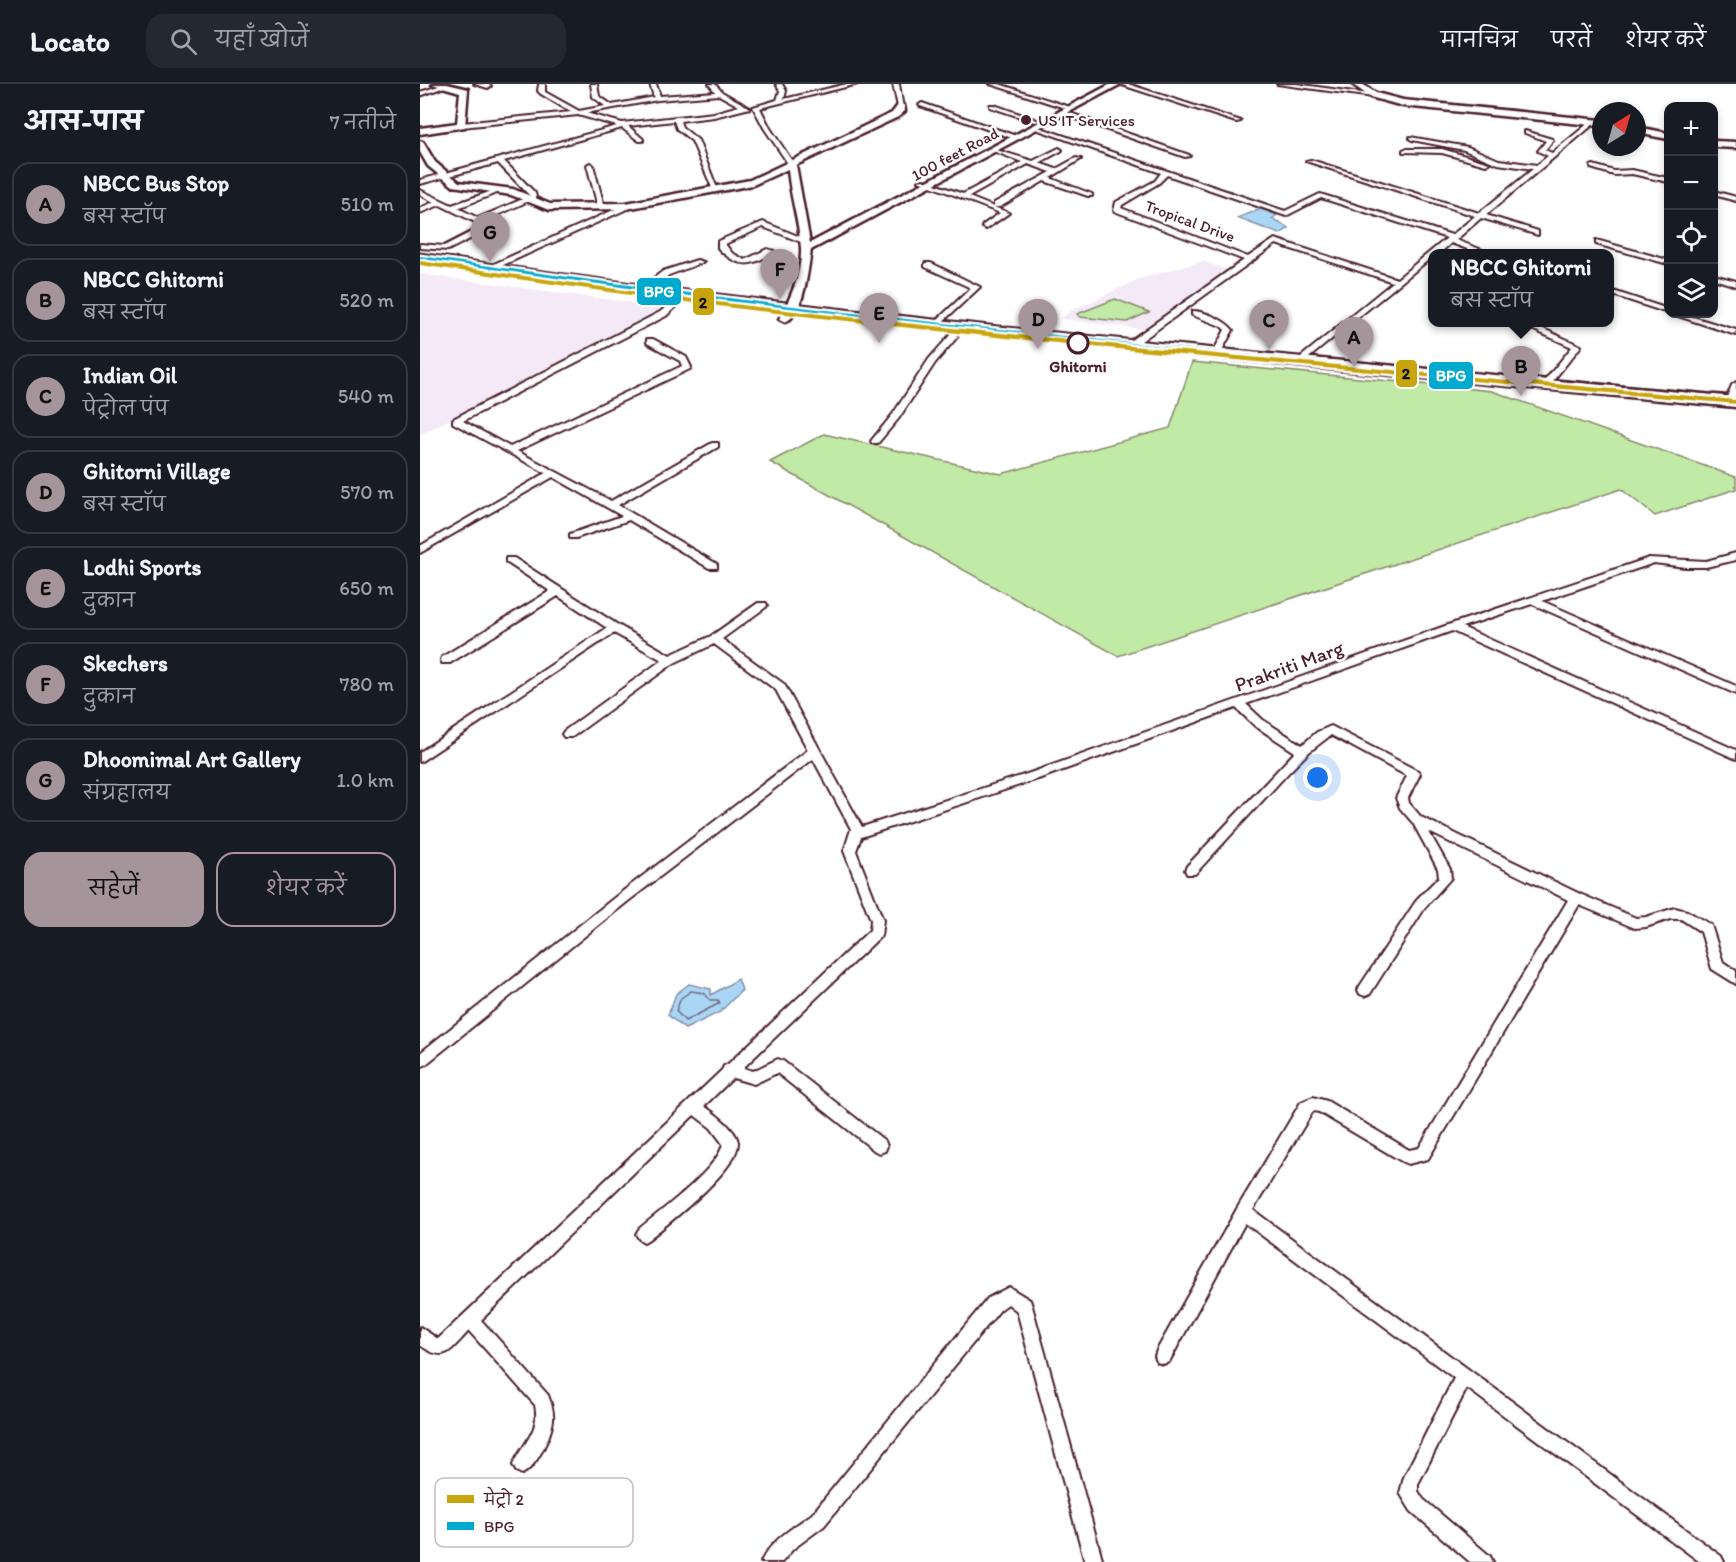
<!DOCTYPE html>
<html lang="hi">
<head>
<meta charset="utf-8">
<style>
	body { margin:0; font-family:Itim,"Playpen Sans Deva",sans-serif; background:#242831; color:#f1f3f6 }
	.controls { position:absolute; right:18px; top:18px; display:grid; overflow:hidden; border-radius:12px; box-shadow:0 3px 9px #0003 }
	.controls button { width:54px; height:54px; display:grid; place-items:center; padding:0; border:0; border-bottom:2px solid #363941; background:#171b24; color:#f1f3f6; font:30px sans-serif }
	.compass { position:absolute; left:1172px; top:18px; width:54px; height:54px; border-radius:50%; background:#171b24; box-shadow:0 3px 9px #0003; rotate:37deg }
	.you { position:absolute; left:898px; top:694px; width:21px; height:21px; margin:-15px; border:4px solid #fff; border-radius:50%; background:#1a73e8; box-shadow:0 0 0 9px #1a73e833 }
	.badge { display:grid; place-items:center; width:39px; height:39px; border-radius:50%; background:#a6949b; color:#111; font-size:20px; font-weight:700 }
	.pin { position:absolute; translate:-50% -50px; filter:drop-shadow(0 2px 3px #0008) }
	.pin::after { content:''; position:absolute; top:32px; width:21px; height:18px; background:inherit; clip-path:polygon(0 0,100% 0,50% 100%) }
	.popup { position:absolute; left:1008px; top:165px; width:186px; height:78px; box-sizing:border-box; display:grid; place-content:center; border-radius:12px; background:#171b24; filter:drop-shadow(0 2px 4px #0005); font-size:20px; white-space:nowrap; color:#9ea1a6 }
	.popup b { font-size:22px; color:#f1f3f6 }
	.popup::after { content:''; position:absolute; left:50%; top:100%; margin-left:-12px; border:12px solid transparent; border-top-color:#171b24 }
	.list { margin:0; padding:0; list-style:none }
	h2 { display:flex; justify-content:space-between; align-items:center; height:78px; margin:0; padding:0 24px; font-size:26px }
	h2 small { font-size:20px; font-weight:400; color:#9ea1a6 }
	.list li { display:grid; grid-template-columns:39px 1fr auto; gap:18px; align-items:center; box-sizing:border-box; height:84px; margin:0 12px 12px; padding:0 12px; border:2px solid #363941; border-radius:18px }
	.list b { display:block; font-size:22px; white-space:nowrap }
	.list p { margin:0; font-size:20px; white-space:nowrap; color:#9ea1a6 }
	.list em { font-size:20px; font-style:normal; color:#9ea1a6 }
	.actions { display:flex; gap:12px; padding:18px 24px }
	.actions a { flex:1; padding:14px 0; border:2px solid #a6949b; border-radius:18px; text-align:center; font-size:21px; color:#a6949b }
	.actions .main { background:#a6949b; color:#111 }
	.icon { flex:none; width:33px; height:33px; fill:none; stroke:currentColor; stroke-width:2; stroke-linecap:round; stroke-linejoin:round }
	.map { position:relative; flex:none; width:1316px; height:1478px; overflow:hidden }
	header { display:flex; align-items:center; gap:36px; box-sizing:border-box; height:84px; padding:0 30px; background:#171b24; border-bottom:2px solid #363941 }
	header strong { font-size:28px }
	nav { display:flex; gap:33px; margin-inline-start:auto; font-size:21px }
	.search { width:420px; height:54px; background:#242831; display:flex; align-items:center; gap:15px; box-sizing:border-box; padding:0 21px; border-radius:18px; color:#9ea1a6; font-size:22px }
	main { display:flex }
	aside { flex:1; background:#171b24 }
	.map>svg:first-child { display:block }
</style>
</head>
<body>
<header>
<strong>Locato</strong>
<div class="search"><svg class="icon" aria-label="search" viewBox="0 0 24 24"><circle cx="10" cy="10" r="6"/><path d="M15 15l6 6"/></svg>यहाँ खोजें</div>
<nav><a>मानचित्र</a><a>परतें</a><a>शेयर करें</a></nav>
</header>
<main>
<aside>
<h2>आस-पास<small>7 नतीजे</small></h2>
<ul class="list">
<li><span class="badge">A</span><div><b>NBCC Bus Stop</b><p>बस स्टॉप</p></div><em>510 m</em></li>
<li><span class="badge">B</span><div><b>NBCC Ghitorni</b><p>बस स्टॉप</p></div><em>520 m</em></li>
<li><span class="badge">C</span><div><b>Indian Oil</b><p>पेट्रोल पंप</p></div><em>540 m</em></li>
<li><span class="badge">D</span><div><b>Ghitorni Village</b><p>बस स्टॉप</p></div><em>570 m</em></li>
<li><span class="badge">E</span><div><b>Lodhi Sports</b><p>दुकान</p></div><em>650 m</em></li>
<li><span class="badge">F</span><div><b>Skechers</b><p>दुकान</p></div><em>780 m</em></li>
<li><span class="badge">G</span><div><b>Dhoomimal Art Gallery</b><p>संग्रहालय</p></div><em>1.0 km</em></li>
</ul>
<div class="actions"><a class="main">सहेजें</a><a>शेयर करें</a></div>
</aside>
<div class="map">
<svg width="1316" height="1478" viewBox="0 0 1316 1478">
	<rect width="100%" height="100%" fill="#fff"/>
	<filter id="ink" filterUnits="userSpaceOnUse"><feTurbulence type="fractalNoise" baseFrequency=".0167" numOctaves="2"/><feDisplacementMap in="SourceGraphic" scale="12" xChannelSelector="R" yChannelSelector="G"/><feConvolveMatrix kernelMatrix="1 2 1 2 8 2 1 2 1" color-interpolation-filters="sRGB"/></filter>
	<g filter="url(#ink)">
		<g fill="#f4eaf7">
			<polygon points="783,177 808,186 722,245 640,235 651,227 722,194"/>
			<polygon points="0,190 244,223 0,351"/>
		</g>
		<g fill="#c1eaa6" stroke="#868468" stroke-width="1.5">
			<polygon points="695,215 729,228 707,238 660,233 657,230"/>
			<polygon points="772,278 1072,307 1316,393 1316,405 1235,432 1201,405 698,572 350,378 404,350 581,390 750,344"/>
		</g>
		<g fill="#aad6f6" stroke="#848da5" stroke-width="1.5">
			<polygon points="841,125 857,131 852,135 869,144 860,150 817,134"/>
			<polygon points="318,895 322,906 300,928 265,945 248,931 256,910 269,900 291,905 291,911"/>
		</g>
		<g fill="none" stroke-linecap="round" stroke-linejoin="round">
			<polygon stroke="#70687c" stroke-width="1.5" points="271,907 284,909 290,916 298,916 300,919 265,937 256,927 261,914"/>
			<g stroke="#4a1f2b" stroke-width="4">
				<g id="street">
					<polygon points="54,0 67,0 71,2 68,4"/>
					<path d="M119,0H125V8L159,27L185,22L173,13L171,0H177L179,12L192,21L234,13L230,0H236L240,12L295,8L289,0H295L302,8L330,24L294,33L260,37L262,43L278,56L298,107L293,106L272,57L257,45L254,37L208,42L223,55V57H219L202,44L84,77L115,109L117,117L111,116L64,137L72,140V144L28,166L0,164V160L24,162L63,142L20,121L0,129V124L14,118L0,111V106L32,121L78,105H82V107L38,124L58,134L110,112L78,79L0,100V96L197,42L158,31L42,43L39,41L42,39L151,28L121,10L118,7ZM299,11L319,22L294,29L202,39L166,29L238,16Z"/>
					<polygon points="356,0 362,0 366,7 364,15 427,0 438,0 340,24 350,44 376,83 373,85 371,84 344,44 333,23 357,16 360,7"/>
					<polygon points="473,0 479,0 483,24 478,23"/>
					<polygon points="570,0 579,0 656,25 651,26"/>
					<polygon points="699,0 708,0 821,37 816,38"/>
					<polygon points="857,0 876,0 956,11 953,13"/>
					<polygon points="22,1 27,2 0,12 0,8"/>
					<polygon points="502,19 599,53 600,54 595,55 500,22 499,21"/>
					<polygon points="570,21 574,21 620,37 615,38 570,23"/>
					<polygon points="644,27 769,71 770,72 765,73 642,30 641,29"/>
					<path d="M1170,38L1175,39L1066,131L1118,147V151L1061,134L1036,156L1073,170H1061L1031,159L1019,170H1012V173L880,281L876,278L877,276L973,198L856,160L717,260H711V256L824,176L694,127L696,118L735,97L741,89L613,44L618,43L865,127L900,110L1032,151L1055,132L886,77L891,76L1059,129L1113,85L1078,80L1044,66L992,56L990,55V53L1048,63L1079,76L1117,81L1128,72L1118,67L1126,57L1105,49V47L1132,55L1133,56L1125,66L1132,69ZM747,91L866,132L901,114L1027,154L977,195L855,155L828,173L701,124L702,121L739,99Z"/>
					<polygon points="639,64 642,66 641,67 619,79 636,85 656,74 661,75 630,94 672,110 672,112 668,112 624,97 580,123 574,123 574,119 631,88 608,80 549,113 589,129 566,145 562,143 563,141 580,129 498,97 503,96 543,110 602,78 573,67 573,65 613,77"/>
					<polygon points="985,65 1022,65 1069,79 1066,81 1022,69 983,68 983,66"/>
					<polygon points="170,79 173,81 185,125 178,123 167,81"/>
					<polygon points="1173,81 1194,87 1212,86 1248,94 1248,98 1212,90 1194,91 1171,84 1171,82"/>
					<polygon points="1294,107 1316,113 1316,117 1294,111"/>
					<polygon points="209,119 216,121 72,186 65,184"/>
					<path d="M343,138L388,156L381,158L343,143L305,160L312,169L325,176L347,165L354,167C333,184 317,184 298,164V157Z"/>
					<polygon points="1176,156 1248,176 1248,180 1176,160"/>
					<polygon points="277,176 284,178 249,191 241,197 242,209 235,211 234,194 243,187"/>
					<polygon points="505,179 511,179 560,203 519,241 516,241 516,237 551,204 505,183"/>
					<polygon points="1294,191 1316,197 1316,202 1294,195"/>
					<polygon points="1190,206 1248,225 1248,229 1190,210"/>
					<polygon points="251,219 258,221 246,232 43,337 90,363 262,282 260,277 227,259 227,255 233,255 266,273 271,283 270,285 97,367 191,417 292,359 298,359 298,363 198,421 297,480 297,484 289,484 209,436 156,454 150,454 150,450 202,432 133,393 0,469 0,462 126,389 33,339 33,335 240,228"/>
					<path d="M772,227C785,227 805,236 813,246L799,272L792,270L805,246L801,242L772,231Z"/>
					<polygon points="1252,230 1263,230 1316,246 1316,251"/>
					<polygon points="1096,238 1108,238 1161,262 1128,303 1121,301 1152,263"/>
					<polygon points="531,250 538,252 515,279 479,334 458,359 452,359 451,357 473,330 509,275"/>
					<polygon points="1316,298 1316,311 1313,318 1306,320 1305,318 1312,301"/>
					<path d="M1316,469V476L1286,483H1265L1234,479L1122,517L1316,602V610L1112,520L1042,543L1316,666V675L1032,547L826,620L843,636L882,661L897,648L911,642L998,687L1000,690L988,714L989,719L1001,733L1160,810L1216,834L1226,833L1255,824L1267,827L1291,841L1303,878L1316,887V900L1292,885L1281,848L1261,835H1250L1226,843L1215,844L1159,821L1008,1075L988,1080L983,1078L899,1028L893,1027L833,1126L1301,1472L1304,1478H1280L1047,1304L998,1400V1407L1003,1415L1070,1472L1073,1478H1050L991,1427L980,1409L984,1393L1034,1294L825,1139L749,1278L743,1280L737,1278L735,1272L737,1266L818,1123L881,1018L893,1013L907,1017L989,1066L999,1064L1148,816L1009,748L1030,785L1031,794L1006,822L950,910L945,912L940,910L938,906L940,902L998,814L1019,793L1018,785L993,739L980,724L976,714L987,692L911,651L889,668L869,688L775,790H767L765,786L767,782L875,668L835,642L816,624L618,695L441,753L436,767L463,836L461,852L323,984L333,987L358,975L363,977L465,1057L467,1062L465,1067L460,1069L455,1067L357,989L334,1000L313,994L284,1022C293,1028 317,1046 318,1058C320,1084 249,1139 229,1155L224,1158L219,1155L216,1150L219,1145C240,1127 297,1086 303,1060L291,1044L274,1031L61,1236L128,1311C131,1319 134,1327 133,1335C132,1351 116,1384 102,1390L96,1387L93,1381C102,1360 121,1347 115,1321L49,1247C30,1266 26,1280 0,1261V1243L18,1255L302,986L304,982L308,980L450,846L451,836L424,767L431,745L393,675L207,818L5,981L0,983V969L199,810L388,666L356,606L294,560L254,579L152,653H144L142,650L144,647L242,576L194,549L0,678V668L187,544L138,512L30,579H22L21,576L22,573L130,507L86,478V474H94L198,541L250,571L291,552L338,519H346L347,521L346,523L302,555L364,600L442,743L610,689L1028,541L1229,474L1286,477Z"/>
					<path d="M589,1203L610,1216L612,1222L683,1478H665L597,1227L588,1220L580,1226L404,1442L373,1465L362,1478H341C350,1457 374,1443 392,1430L568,1214Z"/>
				</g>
			</g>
			<g stroke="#4a1f2b" stroke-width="5">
				<g id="secondary">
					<polygon points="12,0 27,0 48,5 45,43 0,50 0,44 37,39 40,8"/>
					<path d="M691,0H701L391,166C388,185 384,231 365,238L359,235C371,214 382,189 381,164C379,137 370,112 368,85L333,101L206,125L129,126L91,111L33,102L8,82L0,68V57L3,58L15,78L39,98L93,105L130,120L206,119L330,96L472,29L478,21H484L485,27L478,33L376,81L390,159Z"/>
					<polygon points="932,0 942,0 956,9 983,16 1181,36 1181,42 983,22 950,13"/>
					<polygon points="1217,43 1248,49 1248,55 1217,49"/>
					<polygon points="1294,57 1316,58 1316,64 1294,63"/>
				</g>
			</g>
			<g stroke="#4a1f2b" stroke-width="5">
				<path id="highway" d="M0,170C436,236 877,273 1316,313V323C877,282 436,245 0,178Z"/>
			</g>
			<use href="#street" fill="#fff" fill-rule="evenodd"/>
			<use href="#secondary" fill="#fff" fill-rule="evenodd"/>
			<use href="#highway" fill="#fff" fill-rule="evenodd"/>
			<g stroke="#fff" stroke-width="5">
				<path id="bus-1" d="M0,172C165,196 329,218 495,236C768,266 1042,291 1316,316V320C1042,295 768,270 495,240C329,222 165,199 0,176Z"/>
			</g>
			<use href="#bus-1" fill="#00a9ce" fill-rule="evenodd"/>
			<g stroke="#fff" stroke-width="5">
				<path id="metro-1" d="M0,177C110,193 219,209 330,222C658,260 987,287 1316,316V320C987,291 658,265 330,226C219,213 110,197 0,181Z"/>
			</g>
			<use href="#metro-1" fill="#c9a50d" fill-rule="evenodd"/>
		</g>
	</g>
	<circle fill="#4a1f2b" stroke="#fff" stroke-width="2" cx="606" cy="36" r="6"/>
	<circle fill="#fff" stroke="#4a1f2b" stroke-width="3" cx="658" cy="259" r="10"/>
	<g text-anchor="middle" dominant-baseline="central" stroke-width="5" stroke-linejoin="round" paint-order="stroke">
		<g font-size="16" fill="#4a1f2b" stroke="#fff" text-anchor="start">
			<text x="618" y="36">US IT Services</text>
		</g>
		<g font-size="16" fill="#4a1f2b" stroke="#fff">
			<text transform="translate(535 70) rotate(-28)">100 feet Road</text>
			<text transform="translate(770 137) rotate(20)">Tropical Drive</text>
		</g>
		<g font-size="16" font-weight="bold" fill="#4a1f2b" stroke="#fff">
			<text x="658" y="282">Ghitorni</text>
		</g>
		<g font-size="20" fill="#4a1f2b" stroke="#fff">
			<text transform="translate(869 582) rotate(-20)">Prakriti Marg</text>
		</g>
	</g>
	<rect x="15" y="1394" width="198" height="69" rx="9" fill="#fff" stroke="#c9bcbf" stroke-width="1.5"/>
	<rect x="27" y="1411" width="27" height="8" fill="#c9a50d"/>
	<rect x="27" y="1438" width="27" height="8" fill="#00a9ce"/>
	<g font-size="16" fill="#4a1f2b">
		<text x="64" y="1421">मेट्रो 2</text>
		<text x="64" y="1448">BPG</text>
	</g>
	<g stroke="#fff" stroke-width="2">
		<rect x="216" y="193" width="46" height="29" rx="6" fill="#00a9ce"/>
		<rect x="272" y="203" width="23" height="29" rx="6" fill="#c9a50d"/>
		<rect x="975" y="275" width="23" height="29" rx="6" fill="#c9a50d"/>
		<rect x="1008" y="277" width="46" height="29" rx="6" fill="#00a9ce"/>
	</g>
	<g font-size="16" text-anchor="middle" font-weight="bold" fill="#fff">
		<text x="239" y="213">BPG</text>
		<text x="1031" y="297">BPG</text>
	</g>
	<g font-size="16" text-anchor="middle" font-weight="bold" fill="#111">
		<text x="283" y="224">2</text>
		<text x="986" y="295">2</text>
	</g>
</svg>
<div class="controls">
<button>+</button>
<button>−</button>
<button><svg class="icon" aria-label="locate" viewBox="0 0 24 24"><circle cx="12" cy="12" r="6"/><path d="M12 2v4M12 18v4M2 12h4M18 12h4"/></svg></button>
<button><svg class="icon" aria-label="layers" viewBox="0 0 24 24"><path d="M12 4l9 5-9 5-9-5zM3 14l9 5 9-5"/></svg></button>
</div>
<svg class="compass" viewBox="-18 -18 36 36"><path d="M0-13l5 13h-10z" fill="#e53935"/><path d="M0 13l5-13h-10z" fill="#9ea1a6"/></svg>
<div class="you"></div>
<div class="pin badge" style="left:934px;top:283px">A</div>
<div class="pin badge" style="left:1101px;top:312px">B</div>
<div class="popup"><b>NBCC Ghitorni</b>बस स्टॉप</div>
<div class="pin badge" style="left:849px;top:266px">C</div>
<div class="pin badge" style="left:618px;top:265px">D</div>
<div class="pin badge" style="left:459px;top:259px">E</div>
<div class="pin badge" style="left:360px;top:215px">F</div>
<div class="pin badge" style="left:70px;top:178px">G</div>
</div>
</main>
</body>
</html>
